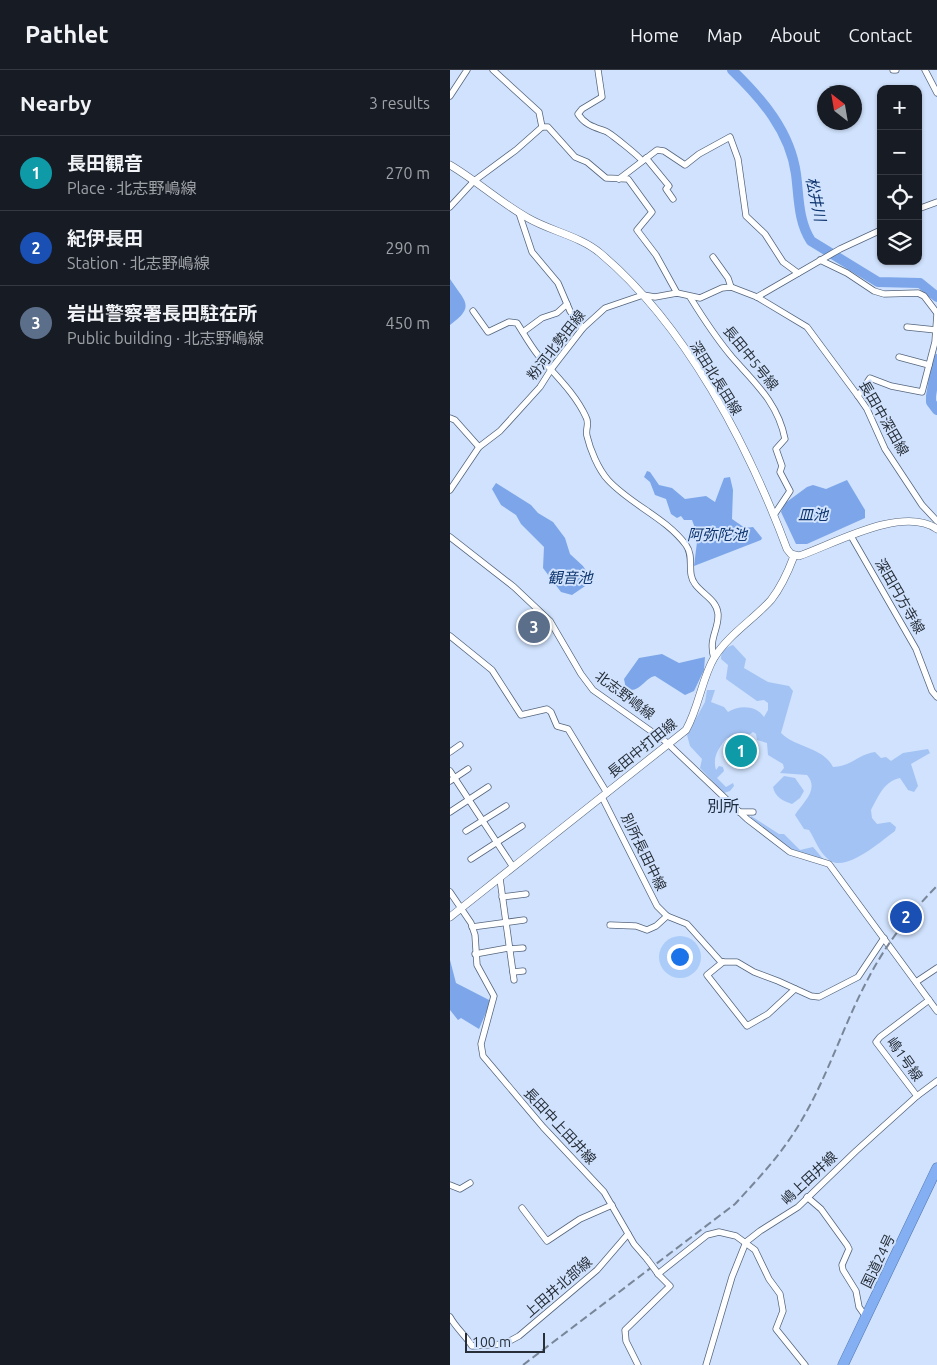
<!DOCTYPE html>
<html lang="en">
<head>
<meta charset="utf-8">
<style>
	body { margin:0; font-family:Ubuntu,"Noto Sans JP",sans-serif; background:#20242c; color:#f1f3f6 }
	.controls { position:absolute; right:15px; top:15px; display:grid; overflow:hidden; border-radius:10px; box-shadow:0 1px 4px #0004 }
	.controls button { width:45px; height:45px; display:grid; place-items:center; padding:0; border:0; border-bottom:1px solid #363941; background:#171b24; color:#f1f3f6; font:25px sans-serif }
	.compass { position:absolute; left:367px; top:15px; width:45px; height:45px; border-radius:50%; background:#171b24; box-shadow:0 1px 4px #0004; rotate:329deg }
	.scale { position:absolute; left:15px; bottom:12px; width:80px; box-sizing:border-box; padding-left:5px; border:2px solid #282f39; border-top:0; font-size:14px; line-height:18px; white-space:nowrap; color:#282f39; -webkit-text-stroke:4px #d0e2fd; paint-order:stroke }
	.you { position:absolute; left:229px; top:886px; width:18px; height:18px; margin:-12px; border:4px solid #fff; border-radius:50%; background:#1a73e8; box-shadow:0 0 0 8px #1a73e833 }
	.badge { display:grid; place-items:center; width:32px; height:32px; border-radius:50%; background:#c5ad8f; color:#fff; font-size:16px; font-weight:700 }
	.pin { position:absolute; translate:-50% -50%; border:2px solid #fff; box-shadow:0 1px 5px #0006 }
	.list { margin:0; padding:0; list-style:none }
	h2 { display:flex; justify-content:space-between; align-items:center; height:65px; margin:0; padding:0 20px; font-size:21px }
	h2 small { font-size:16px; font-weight:400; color:#9ea1a6 }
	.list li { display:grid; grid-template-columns:32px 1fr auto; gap:15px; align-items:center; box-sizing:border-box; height:75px; padding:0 20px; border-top:1px solid #363941 }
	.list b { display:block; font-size:19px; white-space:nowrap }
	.list p { margin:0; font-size:16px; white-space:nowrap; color:#9ea1a6 }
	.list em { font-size:16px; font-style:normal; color:#9ea1a6 }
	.icon { flex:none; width:28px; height:28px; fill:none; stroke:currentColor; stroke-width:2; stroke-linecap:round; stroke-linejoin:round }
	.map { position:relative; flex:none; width:487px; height:1295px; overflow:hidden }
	header { display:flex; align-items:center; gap:30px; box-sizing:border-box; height:70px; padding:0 25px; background:#171b24; border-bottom:1px solid #363941 }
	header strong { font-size:24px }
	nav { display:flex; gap:28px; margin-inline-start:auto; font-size:18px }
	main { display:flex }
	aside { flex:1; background:#171b24 }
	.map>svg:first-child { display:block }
</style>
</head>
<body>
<header>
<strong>Pathlet</strong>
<nav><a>Home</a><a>Map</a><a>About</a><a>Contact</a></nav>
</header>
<main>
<aside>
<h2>Nearby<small>3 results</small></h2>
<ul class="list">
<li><span class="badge" style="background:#0f9aa8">1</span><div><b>長田観音</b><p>Place · 北志野嶋線</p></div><em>270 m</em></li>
<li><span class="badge" style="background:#1a4fb4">2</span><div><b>紀伊長田</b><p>Station · 北志野嶋線</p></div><em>290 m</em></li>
<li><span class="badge" style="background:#5c6f8a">3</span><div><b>岩出警察署長田駐在所</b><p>Public building · 北志野嶋線</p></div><em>450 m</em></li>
</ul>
</aside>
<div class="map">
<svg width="487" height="1295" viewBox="0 0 487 1295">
	<rect width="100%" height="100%" fill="#d0e2fd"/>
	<g fill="#a3c3f4">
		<path d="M283,575L296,589L294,598L318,612L339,616L343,621L331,663C346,678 373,677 383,697C400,697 409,684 425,682L431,688L436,687L441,691L453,683L478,679L480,683L461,694L468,716L464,722L458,720L450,708C434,711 428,727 421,740L422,748L427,754L440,752L446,757L445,761C431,771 396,803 379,790C369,782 366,771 359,760L354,759L345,745C352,733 370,720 357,705L330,703L334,698L333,694L318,685L317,673L307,670L306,664L303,662L296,667L277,668C269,677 262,687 266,700L269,696L273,697L274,701L267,708L276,717L283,713L284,716L280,721L274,723L250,698L252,689L240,676L237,665L255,632L257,620H265L261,632L274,637L278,642C289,635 306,635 314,647L318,640V633L314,630L307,631L276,609L278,595L271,589C271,580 275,578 283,575Z"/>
		<path d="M334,706L345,708L354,721L350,728L342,734C333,731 325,727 323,717Z"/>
		<polygon points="301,746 329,764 334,764 350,780 363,777 374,790 342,780 301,749"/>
	</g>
	<g fill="#7ca6e9">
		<path d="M0,209C15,232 26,236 0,255Z"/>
		<polygon points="197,401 200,402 209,415 222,418 235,429 256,426 265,432 274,408 280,407 283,420 282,449 295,458 303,457 312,468 311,470 244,496 247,472 243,467 245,458 242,450 234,450 231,446 227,448 221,444 216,429 205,425 200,412 194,407"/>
		<polygon points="397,410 415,440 415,448 357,474 346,474 331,442 334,434 357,417 363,415 376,419"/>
		<polygon points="46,413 81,435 88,443 103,452 115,468 120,484 133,496 140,507 138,514 122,525 111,522 93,498 94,477 71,454 66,445 51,435 42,419"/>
		<path d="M212,584L229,593L255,587L254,600L244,621L235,625L205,606C194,608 190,624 176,619L174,609L189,588Z"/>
		<polygon points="0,890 6,913 41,931 29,959 11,948 8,950 0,940"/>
	</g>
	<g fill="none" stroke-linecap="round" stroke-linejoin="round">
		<g stroke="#7ca6e9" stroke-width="10">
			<path d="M282,0C312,29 340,61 346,104C349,127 348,151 361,171L428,212L470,213L487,227"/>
			<polyline points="487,289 481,326 481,332 487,340"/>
		</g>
		<g stroke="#55657d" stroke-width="7">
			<g id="minor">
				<polyline points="43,0 89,42 92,57"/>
				<path d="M148,0L152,27L132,39L128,44C135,55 144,57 155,61C159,62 190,87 192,91"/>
				<polyline points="443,0 446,0"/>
				<polyline points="475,0 487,23"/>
				<polyline points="0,26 17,0"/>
				<polyline points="196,88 219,116 216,119 223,129"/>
				<polyline points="169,109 207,80 214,81 235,95 249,84 280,67 288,89 296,146 315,164 333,192 348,203"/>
				<polyline points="0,137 24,111 66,80 92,57 98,57 125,87 137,92 156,108 178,109 202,142 187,160 206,185 227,223"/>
				<polyline points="468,139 487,132"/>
				<polyline points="69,143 82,182 108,213 120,241 133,258"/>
				<polyline points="263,187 278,208 281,217"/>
				<polyline points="370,190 397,203 424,221 434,224 468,223 474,226 487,243"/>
				<path d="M240,227C253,248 266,268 282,287C305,313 328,333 335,369L326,379L332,396L330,402L340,421L324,445"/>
				<polyline points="307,227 390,179 431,160"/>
				<path d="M23,241L38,262L59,252L67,253C74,264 80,275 88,285C105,305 125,323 136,347C140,354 135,359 137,366C140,379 148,399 158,410C181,435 215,447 236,475C245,488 236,502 245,514C252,524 267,530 268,544C269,560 258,568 264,588"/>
				<polyline points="457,257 486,260"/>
				<polyline points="73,262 92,248 107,243 117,234"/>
				<polyline points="449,287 479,295"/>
				<polyline points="408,326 420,308 441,316 472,322 485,272 487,244"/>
				<polyline points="0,348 5,350 29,377"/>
				<polyline points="0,420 29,377 50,361 90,317 102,298 133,258 155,238 193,225 205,227 227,223 250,228 272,218 281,217 307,227 357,257 408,326 417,339 435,379 472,435 487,451"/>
				<polyline points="401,466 466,579 482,621 487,627"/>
				<polyline points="0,467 64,517 100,551 131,604 143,620 215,671 297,749 340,782 379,794 487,941"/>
				<polyline points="0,566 42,600 71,645 97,639 101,642 107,656 118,659 157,723"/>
				<polyline points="0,682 10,675"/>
				<polyline points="0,701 63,797"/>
				<polyline points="0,711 18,699"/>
				<polyline points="152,727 207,836 217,846 237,854 271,892 287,892 304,902 328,911 361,926 369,927 408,907 434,868"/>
				<polyline points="0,742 38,717"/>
				<polyline points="289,742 303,742"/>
				<polyline points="16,761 56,736"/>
				<polyline points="21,789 72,756"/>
				<polyline points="50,809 64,910"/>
				<polyline points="0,822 21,853 25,865 27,895 44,926 31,974 33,986 93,1057 154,1122 184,1174 197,1189"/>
				<polyline points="52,827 76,824"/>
				<polyline points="160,855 186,856 197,860 206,856 217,846"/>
				<polyline points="22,857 74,850"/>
				<polyline points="60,879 73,878"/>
				<polyline points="25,884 58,878"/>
				<polyline points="273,892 257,905 297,956 318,944 345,919"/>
				<polyline points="63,902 73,901"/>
				<polyline points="466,912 487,898"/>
				<polyline points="467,1026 426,972 430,967 479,930"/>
				<polyline points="0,1115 10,1119 20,1113"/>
				<polyline points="357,1127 371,1139 397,1175 399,1179 392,1195 393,1200 406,1221 409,1237 416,1247"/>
				<polyline points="72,1138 97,1171 130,1149 162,1135"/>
				<polyline points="206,1201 208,1204 257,1165 269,1162 286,1166 305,1180 319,1209 330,1224 333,1241 326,1259 355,1295"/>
				<path d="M0,1247C6,1258 16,1266 22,1276L54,1274L69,1266L147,1200L178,1164"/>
				<polyline points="188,1295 176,1271 175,1260 220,1216 208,1204"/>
				<polyline points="256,1295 282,1207 296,1172 310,1161 348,1137 406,1081 467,1026 487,1011"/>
			</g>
		</g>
		<g stroke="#55657d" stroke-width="8">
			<g id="tertiary">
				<path d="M0,95C27,111 51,133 78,148C100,161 130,166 150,183C236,255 298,375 337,479L341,484L349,486C384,474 452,435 487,459"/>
				<path d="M0,847L236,660C249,637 252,608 264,588C278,565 303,550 321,530C332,516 338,502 344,486"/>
			</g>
		</g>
		<g stroke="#5075af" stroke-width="11">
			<polyline id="trunk" points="393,1295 487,1098"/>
		</g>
		<use href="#minor" stroke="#fff" stroke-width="5.5"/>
		<use href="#tertiary" stroke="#fff" stroke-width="7"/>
		<use href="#trunk" stroke="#84aff2" stroke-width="10"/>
		<path stroke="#798698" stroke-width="2" stroke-dasharray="8 4" stroke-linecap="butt" d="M73,1295L285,1134C306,1111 328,1088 345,1061C376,1013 392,957 419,907C437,873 460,843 487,816"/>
		<g stroke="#55657d" stroke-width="7" stroke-linecap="butt">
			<polyline id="minor-bridge" points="197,1189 206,1201"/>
		</g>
		<use href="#minor-bridge" stroke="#fff" stroke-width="5.5"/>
	</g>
	<g text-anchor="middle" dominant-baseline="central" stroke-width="4" stroke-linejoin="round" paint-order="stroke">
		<g font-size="14" fill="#282f39" stroke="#d0e2fd">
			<text transform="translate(106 275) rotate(-52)">粉河北勢田線</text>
			<text transform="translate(301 288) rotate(51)">長田中5号線</text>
			<text transform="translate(266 308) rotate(58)">深田北長田線</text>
			<text transform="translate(434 348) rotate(60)">長田中深田線</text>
			<text transform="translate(450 526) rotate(60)">深田円方寺線</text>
			<text transform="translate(175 625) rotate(37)">北志野嶋線</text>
			<text transform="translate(192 678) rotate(-39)">長田中打田線</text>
			<text transform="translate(194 782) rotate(64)">別所長田中線</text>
			<text transform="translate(455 989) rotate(55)">嶋1号線</text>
			<text transform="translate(110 1056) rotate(47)">長田中上田井線</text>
			<text transform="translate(359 1108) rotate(-43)">嶋上田井線</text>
			<text transform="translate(428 1191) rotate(-64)">国道24号</text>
			<text transform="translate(108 1217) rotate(-41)">上田井北部線</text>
		</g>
		<g font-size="15" font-style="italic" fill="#0d346e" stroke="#d0e2fd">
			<text transform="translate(366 129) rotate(78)">松井川</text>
			<text x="363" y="444">皿池</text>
			<text x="267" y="464">阿弥陀池</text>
			<text x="120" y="507">観音池</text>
		</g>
		<g font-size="16" fill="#1d2b3f" stroke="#d0e2fd">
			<text x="273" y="736">別所</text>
		</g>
	</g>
</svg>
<div class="controls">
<button>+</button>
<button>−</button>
<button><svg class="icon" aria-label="locate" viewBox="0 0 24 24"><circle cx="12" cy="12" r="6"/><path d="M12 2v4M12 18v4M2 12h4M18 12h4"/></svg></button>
<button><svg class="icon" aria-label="layers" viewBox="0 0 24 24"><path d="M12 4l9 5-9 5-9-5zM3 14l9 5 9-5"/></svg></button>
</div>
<svg class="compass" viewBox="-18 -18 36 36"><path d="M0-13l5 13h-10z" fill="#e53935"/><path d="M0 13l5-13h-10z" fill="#9ea1a6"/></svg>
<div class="scale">100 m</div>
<div class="you"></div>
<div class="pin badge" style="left:291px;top:681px;background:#0f9aa8">1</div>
<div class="pin badge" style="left:456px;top:847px;background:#1a4fb4">2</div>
<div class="pin badge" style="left:84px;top:557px;background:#5c6f8a">3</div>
</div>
</main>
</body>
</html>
